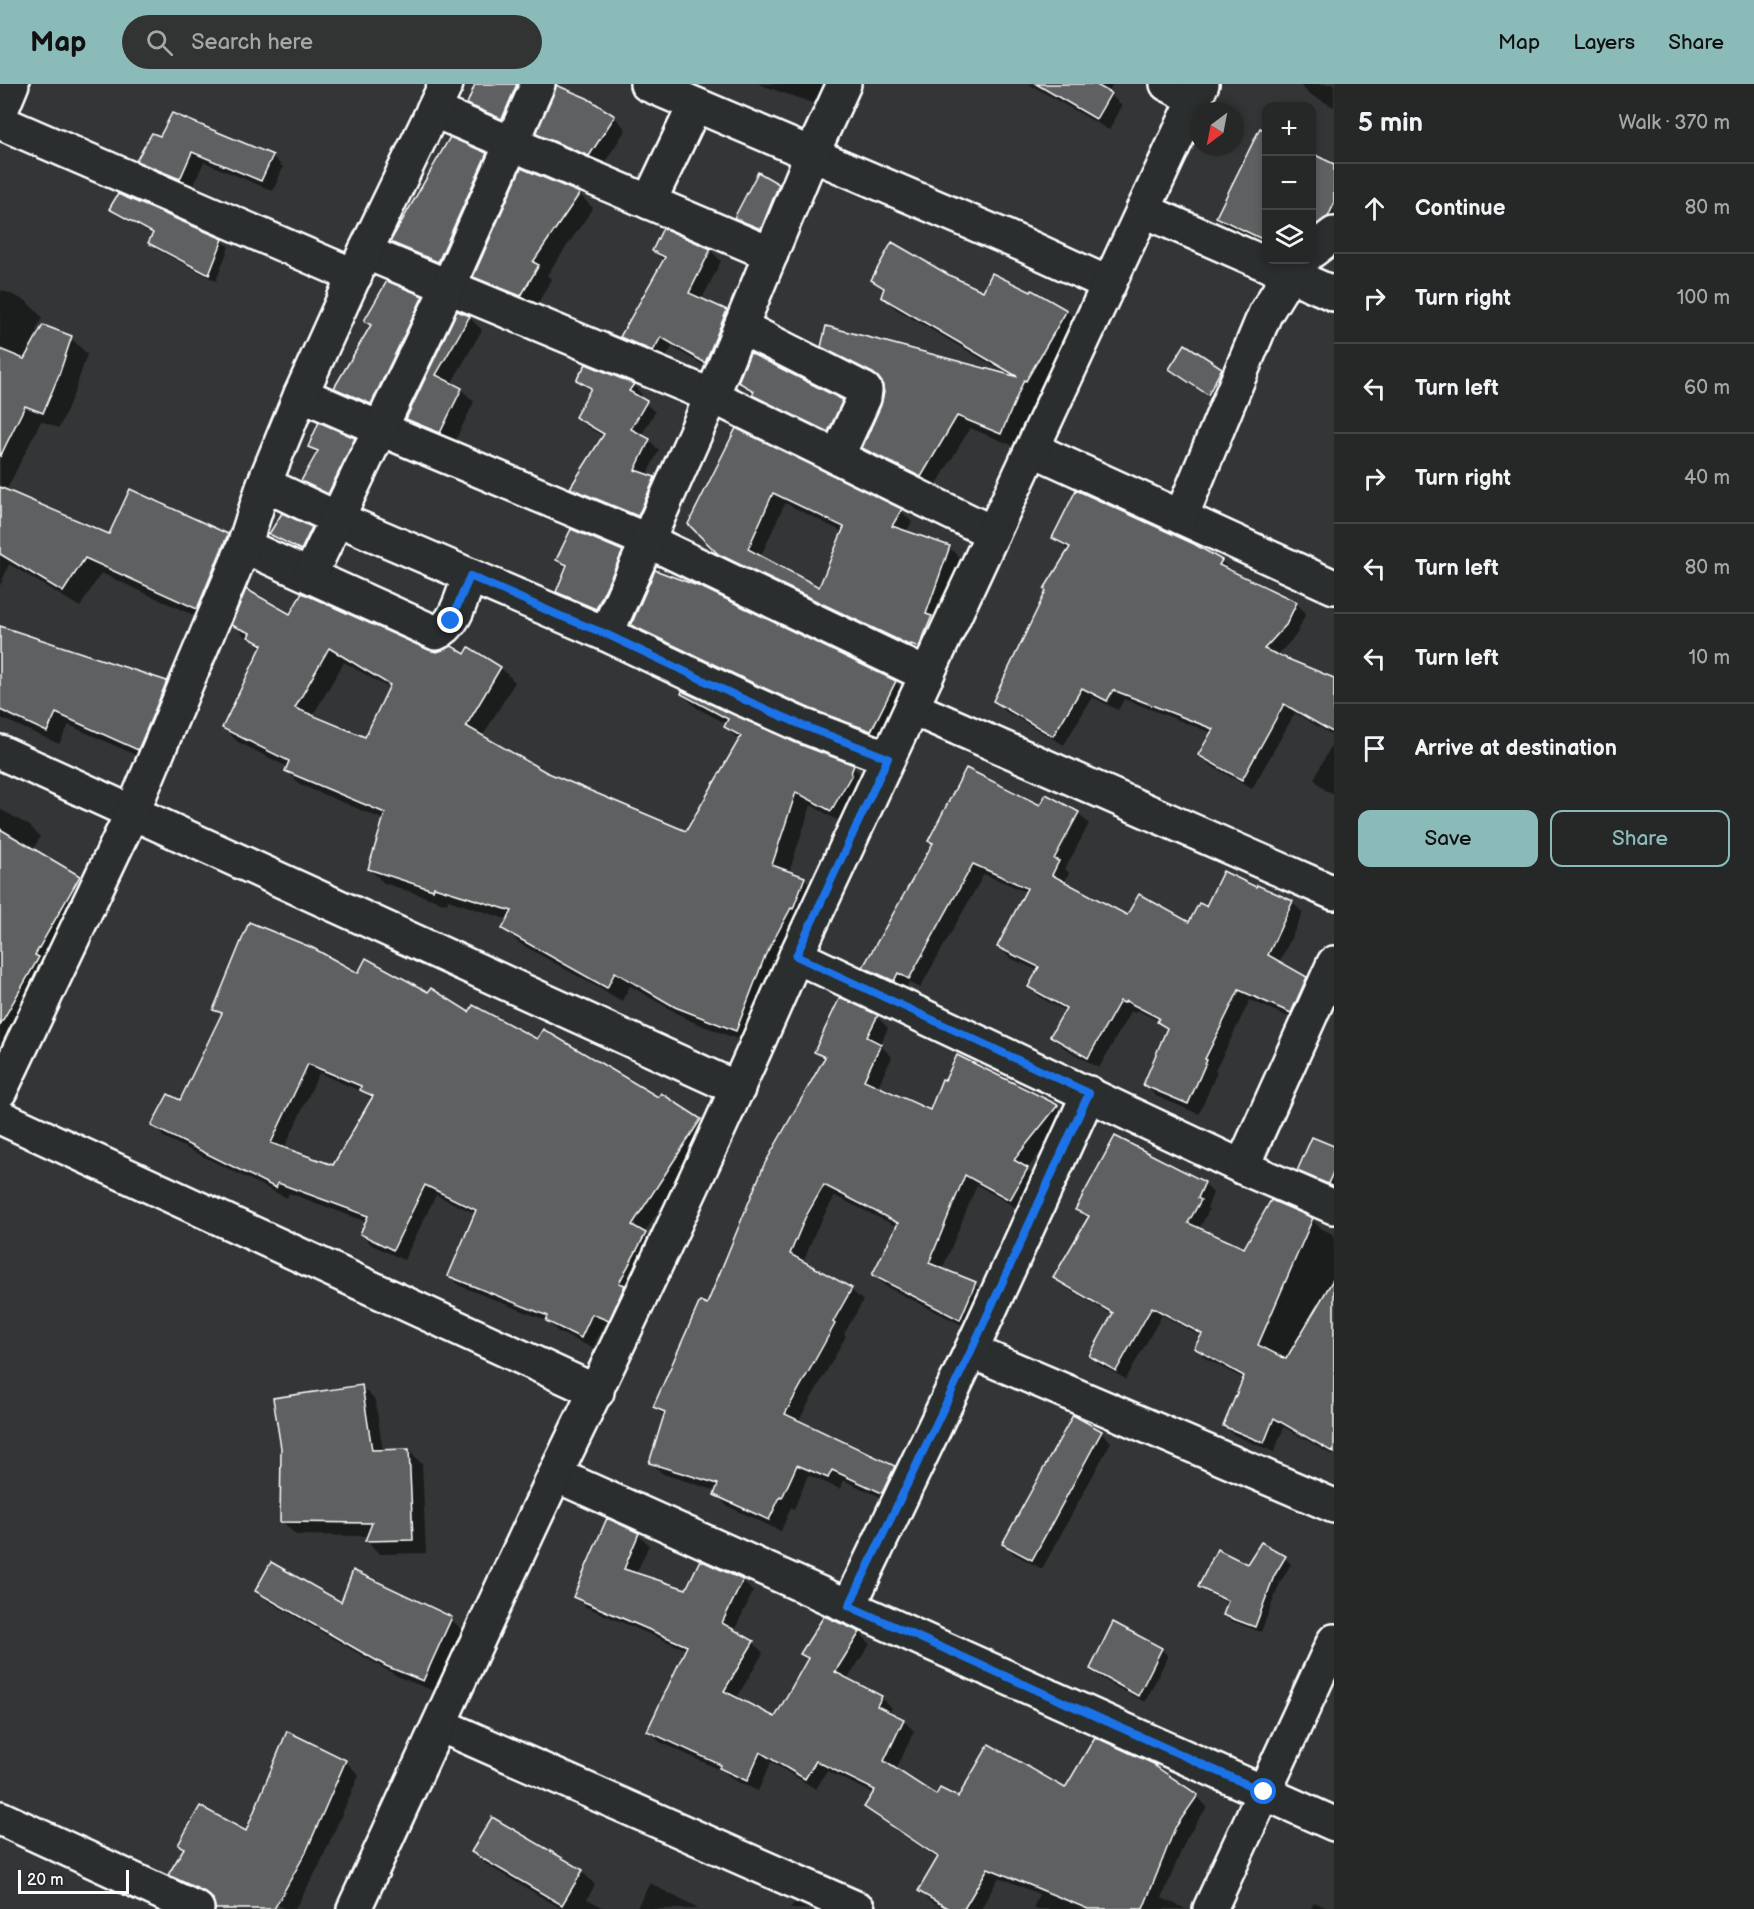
<!DOCTYPE html>
<html lang="en">
<head>
<meta charset="utf-8">
<style>
	body { margin:0; font-family:"Balsamiq Sans",sans-serif; background:#323434; color:#f1f3f6 }
	.controls { position:absolute; right:18px; top:18px; display:grid; overflow:hidden; border-radius:12px; box-shadow:0 3px 9px #0003 }
	.controls button { width:54px; height:54px; display:grid; place-items:center; padding:0; border:0; border-bottom:2px solid #424445; background:#262828; color:#f1f3f6; font:30px sans-serif }
	.compass { position:absolute; left:1190px; top:18px; width:54px; height:54px; border-radius:50%; background:#262828; box-shadow:0 3px 9px #0003; rotate:212deg }
	.scale { position:absolute; left:18px; bottom:15px; width:111px; box-sizing:border-box; padding-left:6px; border:3px solid #fff; border-top:0; font-size:16px; line-height:21px; white-space:nowrap; color:#fff; -webkit-text-stroke:4px #2a2d2e; paint-order:stroke }
	.stop { position:absolute; width:18px; height:18px; margin:-14px; border:4px solid #1a73e8; border-radius:50%; background:#fff }
	.stop.end { background:#1a73e8; border-color:#fff; box-shadow:0 2px 6px #0008 }
	.list { margin:0; padding:0; list-style:none }
	h2 { display:flex; justify-content:space-between; align-items:center; height:78px; margin:0; padding:0 24px; font-size:26px }
	h2 small { font-size:20px; font-weight:400; color:#a4a6a8 }
	.list li { display:grid; grid-template-columns:39px 1fr auto; gap:18px; align-items:center; box-sizing:border-box; height:90px; padding:0 24px; border-top:2px solid #424445 }
	.list b { display:block; font-size:22px; white-space:nowrap }
	.list em { font-size:20px; font-style:normal; color:#a4a6a8 }
	.actions { display:flex; gap:12px; padding:18px 24px }
	.actions a { flex:1; padding:14px 0; border:2px solid #8bbbb9; border-radius:12px; text-align:center; font-size:21px; color:#8bbbb9 }
	.actions .main { background:#8bbbb9; color:#111 }
	.icon { flex:none; width:33px; height:33px; fill:none; stroke:currentColor; stroke-width:2; stroke-linecap:round; stroke-linejoin:round }
	.map { position:relative; flex:none; width:1334px; height:1825px; overflow:hidden }
	header { display:flex; align-items:center; gap:36px; box-sizing:border-box; height:84px; padding:0 30px; background:#8bbbb9; color:#111 }
	header strong { font-size:28px }
	nav { display:flex; gap:33px; margin-inline-start:auto; font-size:21px }
	.search { width:420px; height:54px; background:#323434; display:flex; align-items:center; gap:15px; box-sizing:border-box; padding:0 21px; border-radius:33px; color:#a4a6a8; font-size:22px }
	main { display:flex }
	aside { flex:1; background:#262828 }
	.map>svg:first-child { display:block }
</style>
</head>
<body>
<header>
<strong>Map</strong>
<div class="search"><svg class="icon" aria-label="search" viewBox="0 0 24 24"><circle cx="10" cy="10" r="6"/><path d="M15 15l6 6"/></svg>Search here</div>
<nav><a>Map</a><a>Layers</a><a>Share</a></nav>
</header>
<main>
<div class="map">
<svg width="1334" height="1825" viewBox="0 0 1334 1825">
	<rect width="100%" height="100%" fill="#333536"/>
	<filter id="ink" filterUnits="userSpaceOnUse"><feTurbulence type="fractalNoise" baseFrequency=".0167" numOctaves="2"/><feDisplacementMap in="SourceGraphic" scale="12" xChannelSelector="R" yChannelSelector="G"/><feConvolveMatrix kernelMatrix="1 2 1 2 8 2 1 2 1" color-interpolation-filters="sRGB"/></filter>
	<g filter="url(#ink)">
		<g fill="#0007" fill-rule="evenodd">
			<polygon points="477,0 537,0 516,48 483,34 469,20"/>
			<polygon points="758,0 861,0 852,4 838,28"/>
			<polygon points="1029,0 1112,0 1109,9 1122,22 1109,46"/>
			<polygon points="1299,0 1334,0 1334,23 1309,10"/>
			<polygon points="614,33 626,45 602,83 550,61 538,49"/>
			<polygon points="1261,46 1266,48 1266,167 1238,153 1218,133"/>
			<polygon points="161,54 272,72 283,83 273,107 204,78 191,106 149,88 138,76"/>
			<polygon points="1312,70 1334,81 1334,163 1312,176"/>
			<polygon points="486,71 498,83 451,190 405,170 392,158"/>
			<polygon points="522,86 579,110 593,124 547,191 551,195 535,225 489,206 475,192"/>
			<polygon points="778,101 792,115 774,158 750,147 736,134"/>
			<polygon points="111,125 222,156 229,163 216,197 156,165 149,159 153,151 117,131"/>
			<polygon points="710,166 721,177 702,215 726,228 737,239 717,289 672,263 664,277 633,264 622,253 664,177 654,167"/>
			<polygon points="948,192 984,209 1031,210 1033,208 1066,227 1079,240 1039,309 1037,308 1014,362 970,344 934,405 876,377 863,364 883,322 885,308 884,300 836,275 823,262 1007,290 896,225 883,212 885,208 873,196"/>
			<polygon points="2,206 26,217 42,233 36,247 40,250 71,254 87,270 75,307 59,344 41,337 6,407 110,452 227,451 243,467 213,540 101,489 80,523 9,480 0,502 0,210"/>
			<polygon points="422,214 433,225 383,331 347,315 336,304 371,243 366,237"/>
			<polygon points="469,233 482,246 451,300 461,305 474,318 453,361 420,347 407,335"/>
			<polygon points="1186,262 1221,285 1228,292 1215,316 1177,291 1171,285"/>
			<polygon points="578,296 633,301 642,311 640,315 655,328 641,352 649,356 659,366 646,392 655,394 664,404 648,441 582,413 572,404 604,353 586,342 577,333 591,307"/>
			<polygon points="740,297 842,317 852,327 839,357 765,321"/>
			<path d="M736,346L901,427L912,438L906,448L949,463L961,475L938,541L922,573L732,481L690,440ZM785,419L843,448L820,505L760,474Z"/>
			<polygon points="354,355 368,369 342,422 316,410 303,396 318,371 310,363"/>
			<polygon points="311,445 318,451 308,471 278,456 271,450"/>
			<polygon points="1054,454 1193,461 1221,477 1232,487 1296,519 1306,529 1296,551 1277,572 1334,595 1334,652 1295,629 1252,705 1210,681 1200,671 1212,649 1124,615 1118,626 1092,613 1064,661 1005,627 995,617 1069,467"/>
			<polygon points="622,468 634,480 609,537 571,520 558,508 567,485 558,476"/>
			<path d="M290,532L428,568L465,572L501,584L515,598L482,653L545,689L687,749L740,657L725,643L727,640L697,624L682,610L796,661L853,683L868,697L846,741L811,721L789,788L804,794L818,808L750,960L691,937L630,902L622,917L519,859L504,844L509,836L448,816L447,820L384,799L369,785L385,736L301,701L287,687L288,683L238,658L224,644L262,565L255,558L248,555L233,540ZM344,578L390,605L366,655L312,633Z"/>
			<polygon points="632,541 895,598 903,606 879,654 821,632 760,606 640,549"/>
			<polygon points="0,544 166,599 179,611 151,678 69,641 59,660 1,634"/>
			<polygon points="1334,656 1334,710 1325,706 1314,695"/>
			<polygon points="1041,723 1078,729 1089,740 1065,785 1069,789 1064,799 1128,833 1190,840 1206,824 1257,805 1292,818 1303,829 1279,879 1306,894 1317,905 1302,939 1250,916 1215,987 1217,988 1199,1030 1156,1012 1145,1001 1167,947 1158,937 1137,926 1135,929 1131,927 1099,984 1063,963 1052,952 1066,927 1041,914 1030,903 1039,887 1010,874 999,863 1026,808 984,790 920,904 909,898 905,907 876,894 865,883 934,760 930,756"/>
			<polygon points="0,725 30,742 40,753 33,766 79,793 90,804 0,969"/>
			<path d="M359,891L538,957L700,1036L711,1047L644,1149L656,1161L620,1246L604,1240L593,1264L558,1248L548,1237L460,1202L449,1191L476,1130L436,1111L404,1176L372,1161L361,1150L367,1138L289,1109L287,1114L164,1053L153,1042L181,1018L222,933L215,925ZM319,989L365,1009L372,1016L333,1083L284,1065Z"/>
			<polygon points="877,933 888,944 880,961 892,973 877,1004 930,1028 1057,1023 1068,1034 1027,1085 1039,1097 1022,1127 977,1101 942,1186 975,1200 986,1211 972,1246 885,1202 874,1191 898,1143 835,1112 816,1146 803,1179 851,1206 863,1217 844,1250 846,1252 830,1281 798,1338 894,1383 906,1395 894,1419 843,1396 840,1405 808,1391 794,1425 791,1423 781,1447 727,1422 716,1410 717,1407 663,1390 651,1379 665,1333 655,1323 708,1222 824,976 815,967"/>
			<polygon points="1334,1064 1334,1105 1306,1093 1299,1086"/>
			<polygon points="1204,1099 1213,1109 1207,1124 1209,1126 1199,1145 1245,1166 1312,1136 1319,1143 1334,1151 1334,1372 1284,1343 1274,1368 1234,1351 1225,1342 1244,1295 1205,1274 1196,1264 1202,1253 1162,1231 1126,1295 1100,1281 1091,1272 1114,1232 1065,1203 1055,1194 1088,1135 1077,1125"/>
			<polygon points="361,1302 375,1316 383,1367 409,1367 422,1380 426,1469 380,1470 366,1457 368,1452 296,1451 282,1437"/>
			<polygon points="1101,1348 1111,1358 1042,1485 1014,1470 1004,1460"/>
			<polygon points="638,1450 649,1461 636,1490 687,1507 701,1478 743,1497 753,1508 734,1547 753,1558 763,1569 736,1615 775,1635 808,1576 802,1570 825,1534 860,1549 870,1560 847,1596 881,1614 892,1624 889,1630 904,1637 914,1647 896,1686 937,1714 958,1715 1065,1706 1155,1682 1197,1712 1207,1723 1186,1755 1162,1814 1186,1825 1033,1825 1039,1810 999,1793 981,1825 944,1825 930,1817 920,1807 938,1775 877,1733 866,1723 875,1710 827,1687 816,1705 771,1678 758,1707 732,1695 725,1688 660,1658 649,1647 687,1566 586,1523 575,1512"/>
			<polygon points="1285,1474 1291,1480 1280,1499 1261,1548 1231,1537 1225,1530 1229,1520 1207,1509 1200,1503 1248,1482"/>
			<polygon points="354,1488 451,1535 462,1546 434,1607 399,1593 268,1517 257,1507 341,1521"/>
			<polygon points="1161,1565 1168,1572 1145,1618 1118,1604 1098,1592 1092,1585"/>
			<polygon points="345,1677 359,1691 319,1782 295,1825 285,1825 234,1796 219,1821 184,1804 170,1791 247,1749"/>
			<polygon points="473,1768 582,1787 595,1801 587,1815 606,1825 562,1825 487,1781"/>
			<polygon points="650,1799 698,1825 636,1825"/>
			<polygon points="1314,1818 1329,1825 1311,1825"/>
			<polygon points="794,1819 808,1825 790,1825"/>
		</g>
		<g fill="#5f6162" stroke="#fff" stroke-width="1.5" fill-rule="evenodd">
			<polygon points="475,0 517,0 502,35 467,20"/>
			<polygon points="1036,0 1095,0 1111,9 1096,35"/>
			<polygon points="556,1 587,14 615,32 589,72 536,50"/>
			<polygon points="172,29 273,71 261,97 192,68 180,95 136,77 152,49 160,52"/>
			<polygon points="1260,44 1266,47 1266,157 1216,133"/>
			<polygon points="450,53 487,69 438,178 390,158"/>
			<polygon points="1311,69 1334,80 1334,120 1328,133 1311,144"/>
			<polygon points="521,84 580,109 533,178 539,181 521,212 473,193"/>
			<polygon points="758,88 779,100 761,145 734,134"/>
			<polygon points="118,110 223,155 209,191 148,159 153,149 109,125"/>
			<polygon points="663,144 711,165 689,209 727,226 705,279 661,253 653,267 620,253 665,173 652,167"/>
			<polygon points="892,158 949,191 983,207 992,189 1031,208 1032,206 1067,226 1026,297 1024,296 1001,350 957,332 921,393 862,364 881,321 884,308 882,298 873,289 821,263 826,242 1018,293 881,213 884,204 871,196"/>
			<polygon points="387,197 423,212 371,320 334,304 371,241 364,237"/>
			<polygon points="457,227 470,232 436,291 462,304 440,349 406,335"/>
			<polygon points="43,241 72,252 59,291 43,329 25,322 0,373 0,265 24,275"/>
			<polygon points="1185,260 1222,284 1208,311 1169,285"/>
			<polygon points="750,269 843,316 828,348 752,311 754,307 738,298"/>
			<polygon points="586,280 634,300 629,307 647,317 631,345 650,355 635,386 655,393 638,432 570,404 604,350 575,333 591,304 576,296"/>
			<polygon points="319,338 355,354 328,410 301,397 318,367 308,363"/>
			<path d="M736,344L902,425L892,442L950,462L926,530L932,532L919,563L911,560V562L718,470L688,440ZM773,409L844,443L819,503L748,465Z"/>
			<polygon points="0,403 109,450 130,405 228,450 197,525 85,474 63,508 0,470"/>
			<polygon points="1076,406 1194,460 1222,476 1219,481 1297,518 1286,541 1264,565 1334,594 1334,649 1284,620 1242,696 1198,671 1213,645 1113,606 1107,617 1082,604 1053,652 993,617 1046,507 1044,505 1070,463 1052,454"/>
			<polygon points="282,429 312,443 301,466 269,450"/>
			<polygon points="571,445 623,467 596,525 556,508 567,481 556,476"/>
			<polygon points="655,486 703,504 896,597 871,647 811,625 751,598 631,541"/>
			<path d="M246,505L290,530L302,509L429,566L437,568L452,562L465,570L469,563L501,583L466,642L546,688L686,747L741,652L724,643L728,635L681,610L682,607L796,659L854,681L851,689L852,690L831,727L796,708L772,781L805,793L793,825L791,824L765,872L736,947L675,923L615,888L607,904L502,845L512,827L434,803L433,806L368,785L385,729L285,687L289,677L222,644L262,561L248,553L250,549L231,541ZM329,564L390,601L365,653L295,624Z"/>
			<polygon points="0,542 167,597 138,666 56,629 47,648 0,626"/>
			<polygon points="966,684 1040,721 1046,710 1079,728 1054,775 1059,777 1052,791 1127,831 1139,810 1189,838 1199,819 1206,822 1223,787 1256,803 1257,801 1293,817 1268,871 1307,893 1291,929 1239,906 1205,975 1207,976 1188,1020 1143,1001 1167,944 1157,938 1159,934 1126,917 1124,919 1120,917 1088,974 1050,952 1066,924 1028,903 1039,883 997,863 1027,804 973,780 909,895 898,889 894,897 863,883 933,759 928,757"/>
			<polygon points="0,745 80,792 35,871 39,873 0,941"/>
			<path d="M249,838L313,864L358,889L366,874L428,908L431,904L469,928L473,921L537,955L543,945L658,1013L661,1009L701,1035L632,1141L646,1149L619,1199L625,1201L609,1237L592,1230L581,1254L546,1237L548,1232L448,1192L476,1126L425,1101L393,1166L360,1150L368,1132L278,1099L276,1104L151,1042L168,1010L180,1016L222,929L213,926ZM308,980L361,1002L360,1006L373,1012L333,1081L271,1059Z"/>
			<polygon points="840,913 878,931 867,953 881,960 864,996 930,1026 942,995 945,996 957,971 1058,1021 1014,1076 1028,1084 1010,1116 965,1091 929,1179 976,1198 960,1236 872,1191 898,1139 824,1101 805,1134 790,1170 852,1204 833,1238 835,1240 819,1269 785,1330 895,1382 882,1409 832,1386 828,1394 797,1381 782,1414 780,1413 769,1436 714,1411 718,1400 649,1379 665,1328 653,1323 700,1217 707,1220 764,1081 825,973 814,968"/>
			<polygon points="1115,1052 1205,1098 1198,1114 1201,1116 1188,1139 1244,1164 1271,1116 1313,1134 1258,1261 1286,1275 1334,1194 1334,1369 1274,1334 1264,1359 1223,1342 1244,1292 1194,1264 1202,1250 1152,1223 1116,1287 1089,1272 1113,1229 1053,1194 1089,1132 1075,1126"/>
			<polygon points="1312,1053 1334,1062 1334,1086 1328,1100 1297,1087"/>
			<polygon points="362,1301 372,1366 409,1365 413,1456 365,1457 372,1439 280,1438 281,1364 273,1314"/>
			<polygon points="1073,1331 1102,1347 1032,1476 1002,1460"/>
			<polygon points="607,1434 639,1449 624,1485 686,1505 700,1476 743,1496 722,1539 754,1557 724,1607 775,1633 808,1574 800,1570 824,1532 860,1548 835,1588 882,1612 877,1622 904,1635 884,1677 936,1711 940,1704 958,1713 989,1660 1065,1704 1095,1653 1156,1681 1155,1682 1198,1711 1175,1744 1143,1825 1088,1825 988,1784 964,1825 949,1825 918,1807 938,1773 864,1723 875,1706 816,1677 805,1695 760,1668 747,1697 719,1684 721,1681 647,1647 687,1562 573,1513"/>
			<polygon points="1261,1458 1286,1472 1274,1492 1255,1543 1223,1531 1228,1517 1198,1503 1217,1465 1247,1480"/>
			<polygon points="271,1478 341,1518 353,1486 452,1533 423,1597 386,1582 255,1507"/>
			<polygon points="1113,1538 1162,1564 1138,1612 1090,1585"/>
			<polygon points="287,1647 346,1676 306,1768 274,1825 215,1825 213,1815 205,1808 168,1791 184,1764 178,1761 200,1722 246,1747"/>
			<polygon points="492,1733 583,1786 562,1821 471,1768"/>
		</g>
		<g fill="none" stroke-linecap="round" stroke-linejoin="round">
			<g stroke="#fff" stroke-width="38">
				<g id="minor">
					<polyline points="647,0 1022,160 1109,200"/>
					<polyline points="1167,0 1195,14"/>
					<polyline points="433,26 771,170"/>
					<polyline points="0,29 12,0"/>
					<polyline points="0,38 355,192"/>
					<polyline points="649,118 695,21"/>
					<polyline points="1143,126 1334,210"/>
					<polyline points="1312,167 1334,150"/>
					<polyline points="365,168 712,312 993,449"/>
					<polyline points="741,243 865,306 864,314 837,373"/>
					<polyline points="301,310 381,345 646,456 927,591"/>
					<polyline points="1032,365 1334,503"/>
					<polyline points="264,400 338,435 606,550 743,615 804,642 888,674"/>
					<polyline points="1181,433 1265,230 1289,191 1303,176"/>
					<path d="M244,462L436,549C457,541 462,510 470,492"/>
					<polyline points="310,491 448,203 538,0"/>
					<polyline points="606,550 712,312 812,70 844,0"/>
					<polyline points="912,624 1334,809"/>
					<polyline points="0,668 738,1005"/>
					<polyline points="796,872 1242,1083 1334,1123"/>
					<polyline points="0,1007 132,729 244,462 264,400 301,310 365,168 446,0"/>
					<polyline points="0,1033 597,1308"/>
					<polyline points="1242,1083 1334,879"/>
					<polyline points="971,1267 1334,1422"/>
					<polyline points="556,1391 1334,1740"/>
					<polyline points="849,1522 971,1267 1089,1009"/>
					<polyline points="440,1641 858,1825"/>
					<polyline points="0,1734 197,1825"/>
					<path d="M354,1825C421,1680 487,1534 556,1389C639,1218 720,1047 796,872L1202,0"/>
					<polyline points="1210,1825 1334,1557"/>
				</g>
			</g>
			<use href="#minor" stroke="#2a2d2e" stroke-width="33"/>
		</g>
	</g>
	<g fill="none" stroke-linecap="round" stroke-linejoin="round" filter="url(#ink)">
		<polyline stroke="#1a73e8" stroke-width="8" points="451,537 470,492 558,531 606,550 743,615 804,642 888,674 796,872 1089,1009 971,1267 849,1522 1264,1708"/>
	</g>
</svg>
<div class="controls">
<button>+</button>
<button>−</button>
<button><svg class="icon" aria-label="layers" viewBox="0 0 24 24"><path d="M12 4l9 5-9 5-9-5zM3 14l9 5 9-5"/></svg></button>
</div>
<svg class="compass" viewBox="-18 -18 36 36"><path d="M0-13l5 13h-10z" fill="#e53935"/><path d="M0 13l5-13h-10z" fill="#a4a6a8"/></svg>
<div class="scale">20 m</div>
<div class="stop" style="left:1264px;top:1708px"></div>
<div class="stop end" style="left:451px;top:537px"></div>
</div>
<aside>
<h2>5 min<small>Walk · 370 m</small></h2>
<ul class="list">
<li><svg class="icon" aria-label="ahead" viewBox="0 0 24 24"><path d="M12 20V5M6 11l6-6 6 6"/></svg><div><b>Continue</b></div><em>80 m</em></li>
<li><svg class="icon" aria-label="right" viewBox="0 0 24 24"><path d="M7 20v-9h11M14 6l5 5-5 5"/></svg><div><b>Turn right</b></div><em>100 m</em></li>
<li><svg class="icon" aria-label="left" viewBox="0 0 24 24"><path d="M17 20v-9H6M10 6l-5 5 5 5"/></svg><div><b>Turn left</b></div><em>60 m</em></li>
<li><svg class="icon" aria-label="right" viewBox="0 0 24 24"><path d="M7 20v-9h11M14 6l5 5-5 5"/></svg><div><b>Turn right</b></div><em>40 m</em></li>
<li><svg class="icon" aria-label="left" viewBox="0 0 24 24"><path d="M17 20v-9H6M10 6l-5 5 5 5"/></svg><div><b>Turn left</b></div><em>80 m</em></li>
<li><svg class="icon" aria-label="left" viewBox="0 0 24 24"><path d="M17 20v-9H6M10 6l-5 5 5 5"/></svg><div><b>Turn left</b></div><em>10 m</em></li>
<li><svg class="icon" aria-label="arrive" viewBox="0 0 24 24"><path d="M6 21V4h12l-3 4 3 4H6"/></svg><div><b>Arrive at destination</b></div></li>
</ul>
<div class="actions"><a class="main">Save</a><a>Share</a></div>
</aside>
</main>
</body>
</html>
